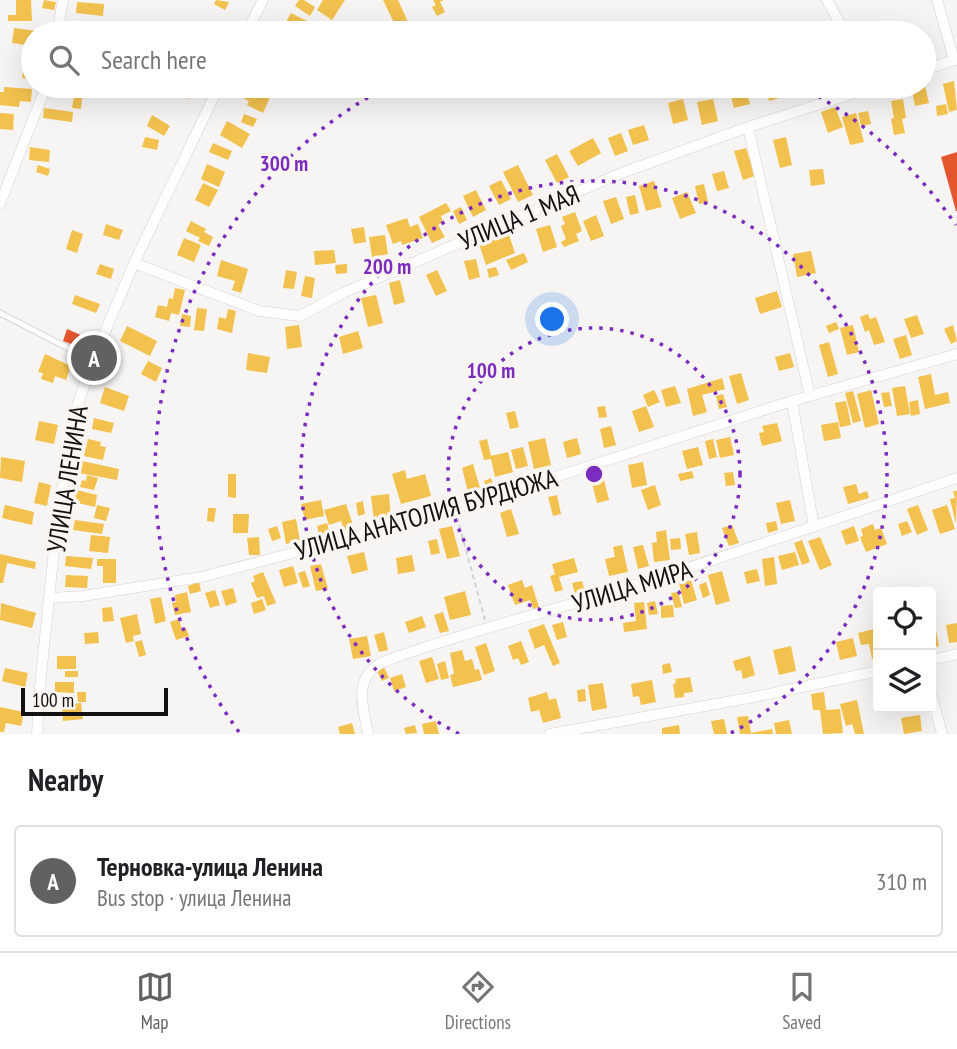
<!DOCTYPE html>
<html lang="en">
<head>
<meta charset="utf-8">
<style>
	body { margin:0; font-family:"PT Sans Narrow",sans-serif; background:#f2f2f2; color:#202124 }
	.controls { position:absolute; right:21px; bottom:21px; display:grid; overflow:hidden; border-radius:7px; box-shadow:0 7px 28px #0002 }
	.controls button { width:63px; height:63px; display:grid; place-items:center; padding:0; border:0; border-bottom:2px solid #e0e0e0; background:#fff; color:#202124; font:35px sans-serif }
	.scale { position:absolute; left:21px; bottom:18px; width:147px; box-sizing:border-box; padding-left:7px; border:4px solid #121110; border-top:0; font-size:19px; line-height:24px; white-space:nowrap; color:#121110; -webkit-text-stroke:5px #f9f5f1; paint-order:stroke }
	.you { position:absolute; left:553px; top:320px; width:24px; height:24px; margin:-18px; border:5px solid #fff; border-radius:50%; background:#1a73e8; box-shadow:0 0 0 10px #1a73e833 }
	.badge { display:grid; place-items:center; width:46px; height:46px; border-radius:50%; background:#62615f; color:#fff; font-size:23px; font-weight:700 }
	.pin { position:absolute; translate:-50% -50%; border:4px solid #fff; box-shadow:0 2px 7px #0006 }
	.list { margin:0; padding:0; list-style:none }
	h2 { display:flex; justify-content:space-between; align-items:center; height:91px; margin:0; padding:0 28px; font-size:30px }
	h2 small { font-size:23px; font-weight:400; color:#757577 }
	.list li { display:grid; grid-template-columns:46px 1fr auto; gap:21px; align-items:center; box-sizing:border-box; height:112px; margin:0 14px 14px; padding:0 14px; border:2px solid #e0e0e0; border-radius:7px }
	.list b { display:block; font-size:26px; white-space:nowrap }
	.list p { margin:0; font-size:23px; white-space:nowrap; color:#757577 }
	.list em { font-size:23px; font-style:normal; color:#757577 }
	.icon { flex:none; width:38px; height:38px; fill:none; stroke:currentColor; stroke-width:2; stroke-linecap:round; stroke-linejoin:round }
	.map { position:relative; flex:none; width:957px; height:734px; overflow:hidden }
	.search { position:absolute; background:#fff; box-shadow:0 7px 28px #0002; left:21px; right:21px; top:21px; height:77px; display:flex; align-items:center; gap:18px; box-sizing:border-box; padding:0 24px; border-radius:38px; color:#757577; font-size:26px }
	.sheet { height:217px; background:#fff }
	nav { display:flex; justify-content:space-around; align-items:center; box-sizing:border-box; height:98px; border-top:2px solid #e0e0e0; background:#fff; font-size:19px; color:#757577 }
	nav a { display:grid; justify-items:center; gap:4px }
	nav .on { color:#62615f }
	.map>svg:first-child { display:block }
</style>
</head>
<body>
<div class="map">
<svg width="957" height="734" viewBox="0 0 957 734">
	<rect width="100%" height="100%" fill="#f7f5f3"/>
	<g fill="#f2c14e">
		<polygon points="16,0 31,0 32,21 8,21 8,15 16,15"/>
		<polygon points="44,0 56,2 54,10 42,8"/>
		<polygon points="216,0 229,2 225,10 214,4"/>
		<polygon points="299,0 304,0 315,7 310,16 295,6"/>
		<polygon points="323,0 345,0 332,20 317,10"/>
		<polygon points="383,0 398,0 412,31 399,33"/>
		<polygon points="433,0 444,0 440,2 445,12 437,16 432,7 436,5"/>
		<polygon points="77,2 104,4 103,16 76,13"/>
		<polygon points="291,13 313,24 308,33 280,33"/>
		<polygon points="14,28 45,32 45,33 33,33 33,46 12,43"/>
		<polygon points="24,67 33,68 33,80 22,78"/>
		<polygon points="954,81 957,110 949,112 943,84"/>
		<polygon points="62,86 87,86 87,91 61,89"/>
		<polygon points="173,86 196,86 188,99 171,89"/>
		<polygon points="237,86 256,95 258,91 270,97 263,113 247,105 249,101 234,93"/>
		<polygon points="748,86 759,86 761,93 751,96"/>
		<polygon points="765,86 780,86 783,97 769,101"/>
		<polygon points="911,86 925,86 929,103 915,106"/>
		<polygon points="4,87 32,89 31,102 20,101 19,107 0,105 0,92 4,92"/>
		<polygon points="746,89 750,104 734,108 730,93"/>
		<polygon points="74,96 82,97 81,109 72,108"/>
		<polygon points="683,99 688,120 673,124 668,103"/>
		<polygon points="713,99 718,121 702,125 697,102"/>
		<polygon points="903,99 906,118 902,119 905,133 894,135 891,119 894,118 891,101"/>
		<polygon points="946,104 948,114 937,116 936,106"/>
		<polygon points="835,107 843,127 828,133 821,112"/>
		<polygon points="44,108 73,112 72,122 43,118"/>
		<polygon points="868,111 871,124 861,126 858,113"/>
		<polygon points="0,113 14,114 13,130 0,129"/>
		<polygon points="856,113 864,142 850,145 842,117"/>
		<polygon points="244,114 257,119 253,127 241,122"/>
		<polygon points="152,115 170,126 164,136 147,126"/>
		<polygon points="227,121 250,134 242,148 220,135"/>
		<polygon points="644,125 649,140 633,145 628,130"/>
		<polygon points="621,133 628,151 615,156 608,138"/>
		<polygon points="145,137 159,140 157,150 142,147"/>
		<polygon points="786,137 792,165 780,168 773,140"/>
		<polygon points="593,138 601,153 578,166 569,151"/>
		<polygon points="213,143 232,151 228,160 209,152"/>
		<polygon points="30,147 50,150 49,162 29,160"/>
		<polygon points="746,148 755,176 743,180 734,151"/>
		<polygon points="557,154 569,177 557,183 545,160"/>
		<polygon points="207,164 225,172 219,187 201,179"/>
		<polygon points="38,165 50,169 48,176 36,172"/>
		<polygon points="518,165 533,195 518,202 503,172"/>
		<polygon points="823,169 825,184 811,186 809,170"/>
		<polygon points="724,171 729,188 717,191 712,174"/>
		<polygon points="501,180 511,199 499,205 489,186"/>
		<polygon points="654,181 662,207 646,211 639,186"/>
		<polygon points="203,183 218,190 209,207 195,200"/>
		<polygon points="704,184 708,202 699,204 695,186"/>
		<polygon points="476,190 486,210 473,217 463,196"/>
		<polygon points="687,192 696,213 680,219 672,198"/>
		<polygon points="635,195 639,213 630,215 626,197"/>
		<polygon points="616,197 624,219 611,224 603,201"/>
		<polygon points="446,203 451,211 441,216 443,222 438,225 445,237 432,243 419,217"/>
		<polygon points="461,207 467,220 459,224 453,211"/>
		<polygon points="575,212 582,231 576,234 579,241 564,247 561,242 566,239 561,226 565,224 562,217"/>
		<polygon points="596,215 604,236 591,241 583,221"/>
		<polygon points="407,218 410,227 418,224 423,238 402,245 401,241 393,244 386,225"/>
		<polygon points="191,221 206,229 204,232 213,237 209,246 198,241 200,238 186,231"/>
		<polygon points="106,224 123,230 119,240 103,235"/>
		<polygon points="550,225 557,247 543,252 536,229"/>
		<polygon points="364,227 366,242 354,244 351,229"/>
		<polygon points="72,230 83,234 77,253 66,249"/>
		<polygon points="385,235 388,254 372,257 369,237"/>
		<polygon points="509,235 515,253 486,265 479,244"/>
		<polygon points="184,238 201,245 194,262 177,255"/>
		<polygon points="334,250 336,263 315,265 314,251"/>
		<polygon points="811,251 816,273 797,277 793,254"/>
		<polygon points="524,253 528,262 511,270 506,260"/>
		<polygon points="476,259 480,277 469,280 464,261"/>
		<polygon points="221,260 248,269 241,293 232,290 235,281 217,276"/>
		<polygon points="100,264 114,269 111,279 96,274"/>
		<polygon points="347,264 347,273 336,274 335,265"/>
		<polygon points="496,267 499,275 489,278 487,269"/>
		<polygon points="286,270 297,272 294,289 283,288"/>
		<polygon points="437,270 447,291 436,296 426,275"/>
		<polygon points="305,276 315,278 312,298 301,296"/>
		<polygon points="400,280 405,302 394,305 389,283"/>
		<polygon points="175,288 185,290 179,315 171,313 169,321 155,317 158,305 167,307 169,298 173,299"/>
		<polygon points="777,291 782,307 760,314 755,298"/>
		<polygon points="75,295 100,304 96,313 72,304"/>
		<polygon points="376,295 383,323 368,327 361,298"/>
		<polygon points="197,308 207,309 204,331 194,330"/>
		<polygon points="228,309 236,311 232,333 217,329 219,317 226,319"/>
		<polygon points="182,314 191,316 190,327 180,326"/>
		<polygon points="868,314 870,319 876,317 885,342 874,345 869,330 865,332 860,317"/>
		<polygon points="917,315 924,334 911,338 904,319"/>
		<polygon points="836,322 839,329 829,333 826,326"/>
		<polygon points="299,325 302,347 287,349 285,327"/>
		<polygon points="853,325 859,352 847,355 840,328"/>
		<polygon points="953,325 957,341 951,344 944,329"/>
		<polygon points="127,326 157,341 150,356 120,341"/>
		<polygon points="358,331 363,348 343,354 339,337"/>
		<polygon points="906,335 912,355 900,359 893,339"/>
		<polygon points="829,342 838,374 828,377 819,345"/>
		<polygon points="248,353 270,357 267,373 246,370"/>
		<polygon points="790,353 794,367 779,371 775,357"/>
		<polygon points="45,354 71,366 66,380 55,376 53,383 41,379 43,373 38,372"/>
		<polygon points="148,361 162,368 156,382 141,374"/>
		<polygon points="741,373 749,400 737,404 729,376"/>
		<polygon points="931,374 935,395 948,392 950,403 925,409 918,377"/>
		<polygon points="722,378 725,389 702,395 707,412 693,416 687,389"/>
		<polygon points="675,386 681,403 666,407 661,390"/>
		<polygon points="905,386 910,414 897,416 892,388"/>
		<polygon points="105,387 129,396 124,411 100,403"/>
		<polygon points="654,390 660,402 648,407 643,395"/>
		<polygon points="871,390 879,424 865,428 857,394"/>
		<polygon points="853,391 861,421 853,423 845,393"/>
		<polygon points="889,392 892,406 884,407 881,393"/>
		<polygon points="723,394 727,407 719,409 716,396"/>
		<polygon points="918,400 920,414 911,416 909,402"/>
		<polygon points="846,401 851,425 840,427 835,403"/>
		<polygon points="605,406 607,417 599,418 597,407"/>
		<polygon points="646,406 654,427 639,432 632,411"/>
		<polygon points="515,411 519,427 510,429 506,413"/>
		<polygon points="94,418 114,423 111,433 92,429"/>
		<polygon points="39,421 58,425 54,444 35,440"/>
		<polygon points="838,422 841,438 824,441 821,425"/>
		<polygon points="777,423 782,441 762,446 759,433 764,432 762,426"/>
		<polygon points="611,426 616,445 604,448 600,429"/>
		<polygon points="730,437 734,455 720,458 716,440"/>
		<polygon points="545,438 551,465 534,469 528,442"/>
		<polygon points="577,438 581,454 567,458 563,442"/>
		<polygon points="88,439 101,442 100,446 106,447 103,460 84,456"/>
		<polygon points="487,439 491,456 508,452 513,472 495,477 491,459 484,460 479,441"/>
		<polygon points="713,439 717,457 709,459 705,441"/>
		<polygon points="523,447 528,466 516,469 511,450"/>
		<polygon points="698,447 703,465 687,469 682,451"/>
		<polygon points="1,457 25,461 22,482 0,478"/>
		<polygon points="82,461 119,469 117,480 79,473"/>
		<polygon points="643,462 647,485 632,488 628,465"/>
		<polygon points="473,464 480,488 468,492 462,468"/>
		<polygon points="405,470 407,479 425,474 431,496 401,504 392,474"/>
		<polygon points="692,471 694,478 680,481 678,474"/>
		<polygon points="733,472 735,485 726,486 724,473"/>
		<polygon points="228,474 236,474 236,498 228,497"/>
		<polygon points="87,475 98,478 94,490 80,487 82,480 86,481"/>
		<polygon points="603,476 609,500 597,503 591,479"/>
		<polygon points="491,478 493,484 500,482 502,489 488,494 484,481"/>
		<polygon points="39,482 51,485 47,506 34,503"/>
		<polygon points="856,484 859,494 867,491 869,498 848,504 843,487"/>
		<polygon points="655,485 661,505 648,510 641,490"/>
		<polygon points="77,490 97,495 95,507 74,502"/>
		<polygon points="953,491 957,491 956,524 950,499 955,498"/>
		<polygon points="389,494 391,519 374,521 371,496"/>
		<polygon points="557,495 561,514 553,516 548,497"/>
		<polygon points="321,500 324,516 305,520 301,504"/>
		<polygon points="790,500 795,521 781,524 776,503"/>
		<polygon points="363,501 365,514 358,516 356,503"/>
		<polygon points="346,504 354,528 344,531 341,521 329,525 324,510"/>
		<polygon points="5,505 34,512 32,525 2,518"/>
		<polygon points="97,505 110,508 106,521 94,518"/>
		<polygon points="918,505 928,530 917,535 907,509"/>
		<polygon points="947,505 955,529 940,534 932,510"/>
		<polygon points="208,508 216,508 214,522 207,521"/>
		<polygon points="511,509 519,534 507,537 500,513"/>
		<polygon points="233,514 249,514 248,533 233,533"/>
		<polygon points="296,519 300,541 286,544 282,522"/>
		<polygon points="75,520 104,524 102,534 73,530"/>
		<polygon points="776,521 778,530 768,533 766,523"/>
		<polygon points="907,521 912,532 902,536 898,524"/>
		<polygon points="327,523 331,539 321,542 317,526"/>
		<polygon points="873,524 875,530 881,528 887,544 866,552 860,537 863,536 861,529"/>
		<polygon points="732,525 739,543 729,546 722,528"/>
		<polygon points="277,526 281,538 272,541 268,529"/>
		<polygon points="452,526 460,556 447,559 439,529"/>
		<polygon points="854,526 859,541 846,545 841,531"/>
		<polygon points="666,530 670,560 654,562 652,543 657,542 656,532"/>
		<polygon points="697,532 700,553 689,555 685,534"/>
		<polygon points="91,535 110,537 108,553 89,551"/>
		<polygon points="259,537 260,555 249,555 247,538"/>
		<polygon points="820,537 832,565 820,570 808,541"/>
		<polygon points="680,538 681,549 671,550 670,539"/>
		<polygon points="437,539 440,553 431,555 428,541"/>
		<polygon points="802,540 810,562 802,565 794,543"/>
		<polygon points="622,545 628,572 609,576 605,559 615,557 613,547"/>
		<polygon points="643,545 649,566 638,569 633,547"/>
		<polygon points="364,552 368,570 352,574 347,556"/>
		<polygon points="795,552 799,565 782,570 778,556"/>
		<polygon points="0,554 36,562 35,569 7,563 3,583 0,583"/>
		<polygon points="412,555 415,571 398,574 396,558"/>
		<polygon points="66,556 93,558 91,569 65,566"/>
		<polygon points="774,557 777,584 765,586 762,559"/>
		<polygon points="574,558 578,572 559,577 563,590 555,592 550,576 555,574 552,564"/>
		<polygon points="97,559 116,559 116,583 103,583 103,566 97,566"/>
		<polygon points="321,564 328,589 316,591 310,566"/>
		<polygon points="293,566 298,583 284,587 279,570"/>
		<polygon points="757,569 760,581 747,584 744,572"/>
		<polygon points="305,571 310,586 303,588 298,573"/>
		<polygon points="722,571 730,601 716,605 708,575"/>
		<polygon points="263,572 276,603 267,606 264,596 257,598 251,583 255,581 253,576"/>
		<polygon points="66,575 88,576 87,588 65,587"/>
		<polygon points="522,580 525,588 532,585 539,607 533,609 530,600 515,605 508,585"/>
		<polygon points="691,580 697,600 684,604 679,583"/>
		<polygon points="582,581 585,591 575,594 572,583"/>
		<polygon points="199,582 201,591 190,594 188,586"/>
		<polygon points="706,582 710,595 703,598 699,585"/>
		<polygon points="233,588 237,602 226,606 221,591"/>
		<polygon points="215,590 220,605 210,608 205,593"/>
		<polygon points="465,591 471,615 450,620 444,597"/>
		<polygon points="187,592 191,612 175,615 172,603 176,602 175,595"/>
		<polygon points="678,592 682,607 675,608 671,593"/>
		<polygon points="161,597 166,621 155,624 150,599"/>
		<polygon points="262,599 266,610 254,614 251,603"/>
		<polygon points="655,601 658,614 649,615 647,603"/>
		<polygon points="644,602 647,629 624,632 623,623 636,621 634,603"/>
		<polygon points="1,603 36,613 32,628 0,620"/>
		<polygon points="673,605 674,617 661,618 661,606"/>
		<polygon points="112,607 114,621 103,622 102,608"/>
		<polygon points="443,612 449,631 440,633 434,615"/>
		<polygon points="137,614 141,634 133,636 134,641 126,643 120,618"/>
		<polygon points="422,616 426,627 409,633 405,622"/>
		<polygon points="179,619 182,630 186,628 189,636 176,640 170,622"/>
		<polygon points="931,619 934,619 939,646 931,648"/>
		<polygon points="563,622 567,637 557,640 552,625"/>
		<polygon points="957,623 957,642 949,643 946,625"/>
		<polygon points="544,624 560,663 553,666 544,645 535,649 528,630"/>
		<polygon points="878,628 878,658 872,659 869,644 861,645 858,633"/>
		<polygon points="98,632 99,643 85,644 84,633"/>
		<polygon points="384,632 388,650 379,652 374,635"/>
		<polygon points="367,636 371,656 353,659 349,639"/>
		<polygon points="853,638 857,656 840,660 836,642"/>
		<polygon points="142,640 146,655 139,657 135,642"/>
		<polygon points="521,641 529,662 521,665 518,658 513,660 508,646"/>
		<polygon points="486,643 495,671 484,675 475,647"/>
		<polygon points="791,646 796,671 779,675 773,650"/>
		<polygon points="462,650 465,661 472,659 475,670 479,669 482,680 453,687 450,675 454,674 450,653"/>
		<rect x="57" y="656" width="19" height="13"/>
		<polygon points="750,656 755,675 743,679 741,670 736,671 733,661"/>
		<polygon points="432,657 439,679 426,683 419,661"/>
		<polygon points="445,661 449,678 441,680 437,664"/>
		<polygon points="670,663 672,672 663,674 662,665"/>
		<polygon points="384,667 389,678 382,681 377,671"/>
		<polygon points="5,668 28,673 25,687 2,681"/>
		<rect x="65" y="671" width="13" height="6"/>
		<polygon points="402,674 406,687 394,691 390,678"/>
		<polygon points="690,677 693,692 684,693 684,697 675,698 673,684 676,683 675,679"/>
		<polygon points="652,680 656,702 641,705 639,696 633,697 631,684"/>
		<polygon points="55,682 74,682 74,693 55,692"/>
		<polygon points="603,683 607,708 592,711 588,685"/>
		<polygon points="585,689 586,701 578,702 577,690"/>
		<polygon points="77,692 86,692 86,702 78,702"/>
		<polygon points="547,692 549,700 556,698 561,718 543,723 539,710 531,712 528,698"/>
		<polygon points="824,692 826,710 840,709 843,733 823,734 820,710 813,710 811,694"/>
		<polygon points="857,700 864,734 855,734 852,724 846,726 840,704"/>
		<polygon points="81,703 83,719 63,721 62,705"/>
		<polygon points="0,707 24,712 21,726 6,723 4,732 0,732"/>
		<polygon points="920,715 922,731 904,734 901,718"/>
		<polygon points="748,716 751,733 772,729 773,734 740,734 737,717"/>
		<polygon points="724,719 727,734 714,734 711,721"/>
		<polygon points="789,720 792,734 776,734 774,723"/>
		<polygon points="436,721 439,734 424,734 422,724"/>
		<polygon points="352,723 355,734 340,734 338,727"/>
		<polygon points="415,725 417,733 406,734 404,728"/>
		<polygon points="679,725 680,734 662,734 662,728"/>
	</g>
	<g fill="#e4572e">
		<polygon points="957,152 957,211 956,211 941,157"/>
		<polygon points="67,329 90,339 87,350 63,341"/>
	</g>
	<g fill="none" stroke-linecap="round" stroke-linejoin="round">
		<g stroke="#d4d2d1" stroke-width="7">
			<polyline id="service" points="0,313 68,348 94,358"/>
		</g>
		<g stroke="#d4d2d1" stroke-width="11">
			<g id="minor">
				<polyline points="827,0 845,33"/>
				<polyline points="937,0 954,60"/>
				<polyline points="57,33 63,0"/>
				<polyline points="246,33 263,0"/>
				<polyline points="924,70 957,59"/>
				<polyline points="748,127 810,396"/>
				<polyline points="0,204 46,86"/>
				<polyline points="134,263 259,311 300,316 343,293 619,174 748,127 876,86"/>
				<polyline points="792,401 814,527"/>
				<polyline points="50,598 83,596 201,577 319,546 455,509 792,401 957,354"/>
				<polyline points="931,660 957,654"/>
				<polyline points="931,693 942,734"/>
				<polyline points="37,734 39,696 56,530 74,415 94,358 134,263 219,86"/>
				<path d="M368,734C363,706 352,678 383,662C458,634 536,615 612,592C728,556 842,517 957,478"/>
				<polyline points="550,734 749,698 878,671"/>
			</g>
		</g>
		<polyline stroke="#d2d2d2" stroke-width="2" stroke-dasharray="5 3.5" stroke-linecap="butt" points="457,517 485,620"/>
		<use href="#service" stroke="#fefefd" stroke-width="5"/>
		<use href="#minor" stroke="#fefefd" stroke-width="10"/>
	</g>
	<g fill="none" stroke="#7b2cbf" stroke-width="3.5" stroke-dasharray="3.5 7">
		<circle cx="594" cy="474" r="146"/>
		<path d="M459 734A293 293 0 1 1 729 734"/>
		<path d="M239 732A439 439 0 0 1 388 86M800 86A439 439 0 0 1 956 225"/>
	</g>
	<g text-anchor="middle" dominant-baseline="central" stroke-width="7" stroke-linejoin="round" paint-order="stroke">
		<g font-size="26" fill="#121110" stroke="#f9f5f1">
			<text transform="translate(519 217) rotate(-23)">УЛИЦА 1 МАЯ</text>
			<text transform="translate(67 479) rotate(-81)">УЛИЦА ЛЕНИНА</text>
			<text transform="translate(426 514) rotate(-16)">УЛИЦА АНАТОЛИЯ БУРДЮЖА</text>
			<text transform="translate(632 586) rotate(-17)">УЛИЦА МИРА</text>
		</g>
	</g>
	<circle cx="594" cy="474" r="10" fill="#7b2cbf" stroke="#f9f5f1" stroke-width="3.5"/>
	<g font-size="21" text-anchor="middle" font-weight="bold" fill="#7b2cbf" stroke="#f9f5f1" stroke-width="7" stroke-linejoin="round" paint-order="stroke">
		<text x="284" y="171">300 m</text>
		<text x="387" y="274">200 m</text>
		<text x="491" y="378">100 m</text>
	</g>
</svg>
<div class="controls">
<button><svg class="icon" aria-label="locate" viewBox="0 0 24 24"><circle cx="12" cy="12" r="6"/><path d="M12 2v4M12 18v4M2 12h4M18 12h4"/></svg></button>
<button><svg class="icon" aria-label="layers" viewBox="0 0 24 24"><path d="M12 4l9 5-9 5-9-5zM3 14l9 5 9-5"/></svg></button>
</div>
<div class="scale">100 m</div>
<div class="you"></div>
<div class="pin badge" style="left:94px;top:358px">A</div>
<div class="search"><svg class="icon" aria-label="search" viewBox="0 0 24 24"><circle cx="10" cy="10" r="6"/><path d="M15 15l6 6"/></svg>Search here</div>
</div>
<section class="sheet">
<h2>Nearby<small></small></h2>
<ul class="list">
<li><span class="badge">A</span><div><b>Терновка-улица Ленина</b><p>Bus stop · улица Ленина</p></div><em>310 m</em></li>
</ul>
</section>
<nav>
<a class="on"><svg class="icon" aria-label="map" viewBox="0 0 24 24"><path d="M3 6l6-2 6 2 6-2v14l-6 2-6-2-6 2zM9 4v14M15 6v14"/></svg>Map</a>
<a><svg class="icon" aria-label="directions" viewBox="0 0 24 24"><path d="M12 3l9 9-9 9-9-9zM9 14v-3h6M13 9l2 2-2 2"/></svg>Directions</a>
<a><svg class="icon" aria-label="saved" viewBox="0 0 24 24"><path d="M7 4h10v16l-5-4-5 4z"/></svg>Saved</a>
</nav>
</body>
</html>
